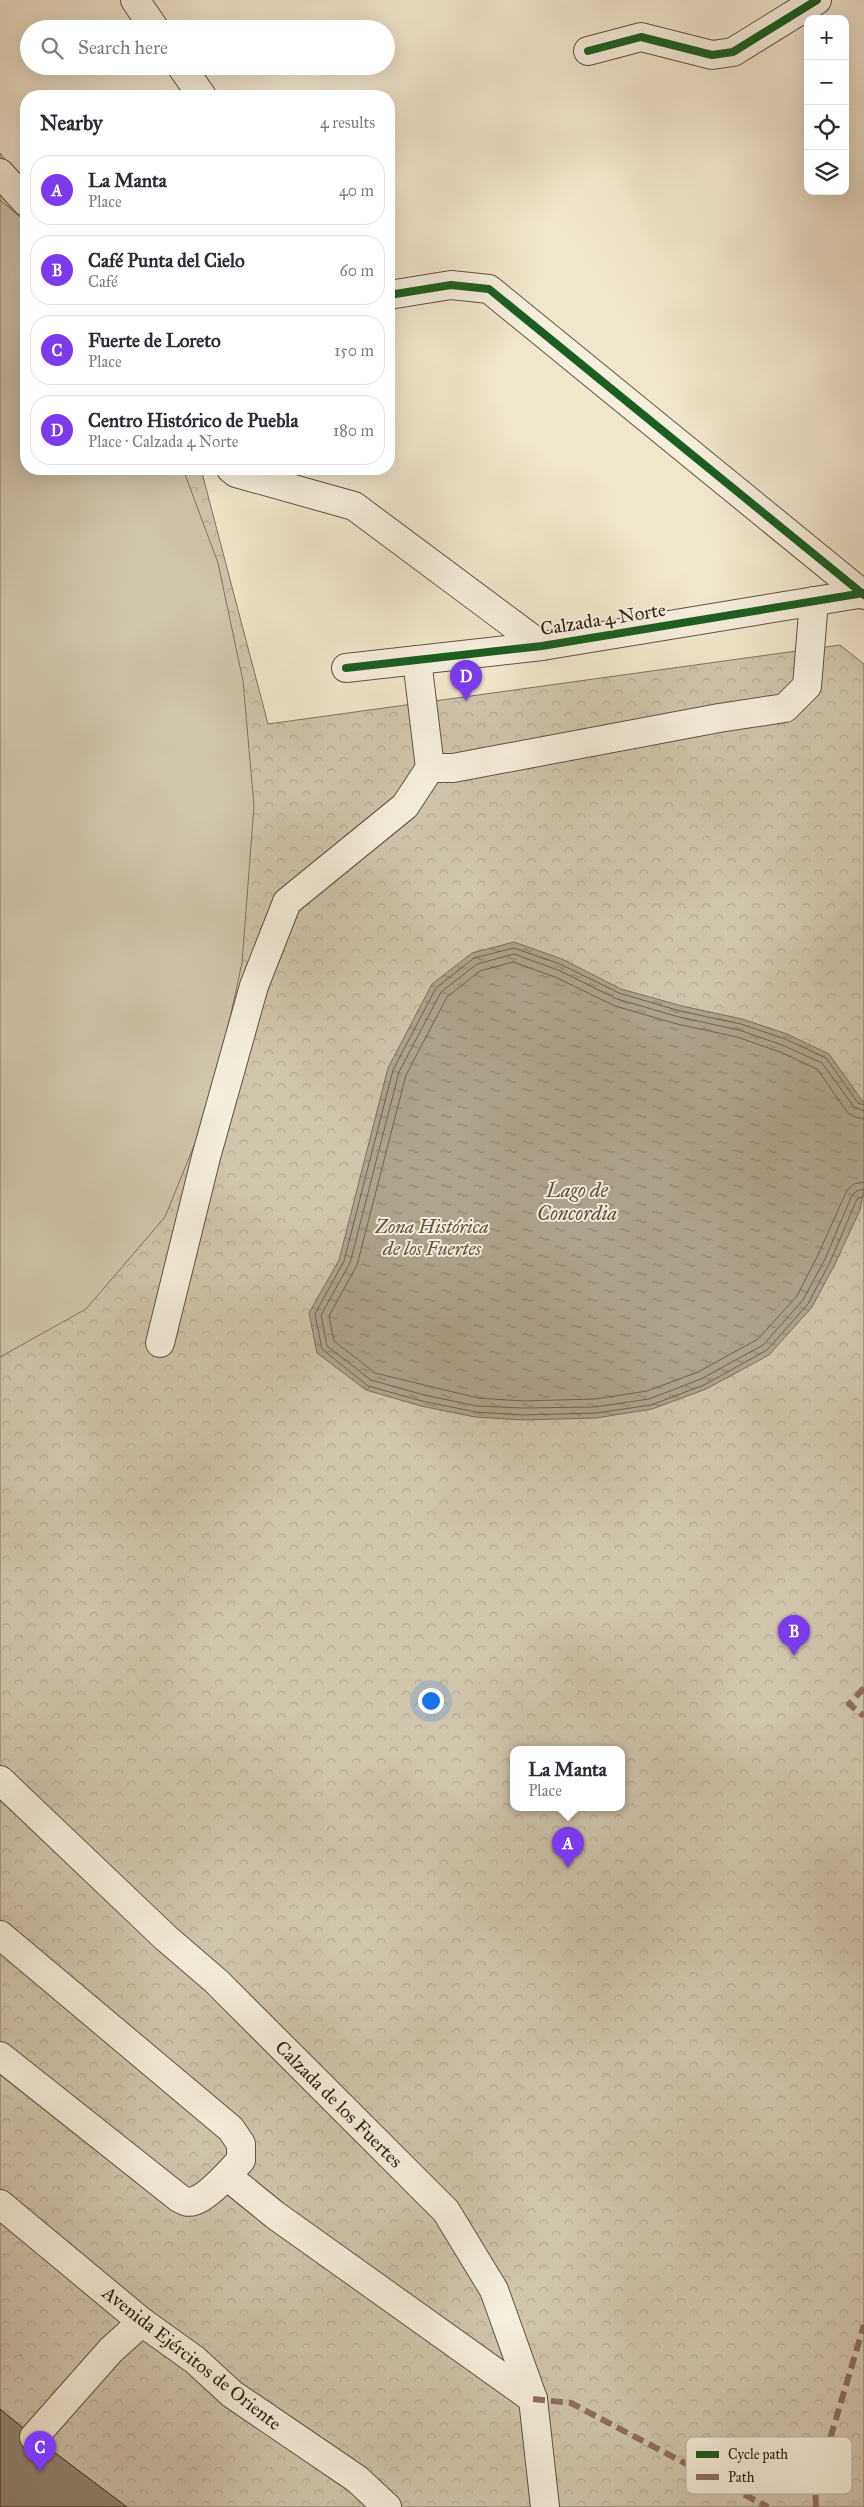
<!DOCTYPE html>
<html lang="en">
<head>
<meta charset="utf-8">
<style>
	body { margin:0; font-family:"IM FELL Great Primer",serif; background:#f2f2f3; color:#2b2b33 }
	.controls { position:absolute; right:15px; top:15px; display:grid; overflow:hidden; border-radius:10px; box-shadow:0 5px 20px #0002 }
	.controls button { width:45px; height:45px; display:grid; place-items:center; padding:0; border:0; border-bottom:1px solid #e1e1e2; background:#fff; color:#2b2b33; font:25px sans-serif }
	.you { position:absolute; left:430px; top:1700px; width:18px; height:18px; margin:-12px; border:4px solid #fff; border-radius:50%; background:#1a73e8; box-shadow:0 0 0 8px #1a73e833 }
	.badge { display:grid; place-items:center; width:32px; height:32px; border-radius:50%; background:#7c3aed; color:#fff; font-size:16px; font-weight:700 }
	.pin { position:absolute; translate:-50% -41px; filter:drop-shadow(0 1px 2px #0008) }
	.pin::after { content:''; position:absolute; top:26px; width:18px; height:15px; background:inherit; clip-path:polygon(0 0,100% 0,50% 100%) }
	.popup { position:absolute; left:510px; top:1746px; width:115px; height:65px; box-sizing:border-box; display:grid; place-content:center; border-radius:10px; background:#fff; filter:drop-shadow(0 1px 4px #0005); font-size:16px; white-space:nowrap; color:#7c7c81 }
	.popup b { font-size:19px; color:#2b2b33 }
	.popup::after { content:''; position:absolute; left:50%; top:100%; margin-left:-10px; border:10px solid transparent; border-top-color:#fff }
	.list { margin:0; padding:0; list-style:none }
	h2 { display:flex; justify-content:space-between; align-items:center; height:65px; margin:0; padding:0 20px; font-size:21px }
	h2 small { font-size:16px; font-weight:400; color:#7c7c81 }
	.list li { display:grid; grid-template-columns:32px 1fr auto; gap:15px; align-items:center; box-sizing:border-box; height:70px; margin:0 10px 10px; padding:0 10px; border:1px solid #e1e1e2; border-radius:20px }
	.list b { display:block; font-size:19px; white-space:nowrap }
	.list p { margin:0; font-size:16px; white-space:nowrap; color:#7c7c81 }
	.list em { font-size:16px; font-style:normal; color:#7c7c81 }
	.icon { flex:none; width:28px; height:28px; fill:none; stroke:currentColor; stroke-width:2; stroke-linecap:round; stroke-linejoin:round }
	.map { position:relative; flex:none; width:864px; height:2507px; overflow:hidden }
	.search { position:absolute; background:#fff; box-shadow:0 5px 20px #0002; left:20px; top:20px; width:375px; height:55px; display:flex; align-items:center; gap:12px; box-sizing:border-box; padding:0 18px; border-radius:28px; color:#7c7c81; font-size:19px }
	.panel { position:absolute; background:#fff; box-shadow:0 5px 20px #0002; left:20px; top:90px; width:375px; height:385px; border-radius:20px }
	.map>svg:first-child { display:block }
</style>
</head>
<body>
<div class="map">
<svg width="864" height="2507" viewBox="0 0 864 2507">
	<defs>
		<pattern id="park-crowns" width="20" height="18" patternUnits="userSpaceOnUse" patternTransform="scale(1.25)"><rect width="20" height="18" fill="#d0c6ae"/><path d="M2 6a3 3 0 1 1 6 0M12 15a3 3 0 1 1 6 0" fill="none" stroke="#b3aa95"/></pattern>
		<pattern id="water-ripples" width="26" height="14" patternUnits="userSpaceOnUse" patternTransform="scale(1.25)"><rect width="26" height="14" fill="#aea48f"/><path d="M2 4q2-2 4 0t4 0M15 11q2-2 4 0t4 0" fill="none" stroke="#8e8574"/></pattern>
	</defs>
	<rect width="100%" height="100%" fill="#f1e7cd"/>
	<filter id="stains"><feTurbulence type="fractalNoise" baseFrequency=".004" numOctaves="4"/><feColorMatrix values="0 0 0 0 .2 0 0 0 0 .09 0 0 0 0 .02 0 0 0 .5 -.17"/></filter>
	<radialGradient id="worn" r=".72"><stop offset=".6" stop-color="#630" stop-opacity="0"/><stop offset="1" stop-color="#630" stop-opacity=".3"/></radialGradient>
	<path fill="url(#park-crowns)" stroke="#7e7463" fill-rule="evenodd" d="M0,153L26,186V469H201L268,724L840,645L864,664V2507H0ZM514,1749H622V1807H514Z"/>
	<polygon fill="#d0c6ae" stroke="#7e7463" points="0,200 26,222 26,469 183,469 218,563 243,681 254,806 242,963 211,1104 165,1217 86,1309 0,1357"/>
	<polygon fill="url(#water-ripples)" stroke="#7a705f" points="514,942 562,959 621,989 682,1006 742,1019 787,1034 829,1054 864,1103 864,1189 860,1210 835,1264 812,1307 769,1355 706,1389 652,1409 596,1418 522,1420 475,1417 421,1406 366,1390 317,1353 309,1313 339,1260 388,1068 432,984 472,953"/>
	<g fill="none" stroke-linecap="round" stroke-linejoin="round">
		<g stroke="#6d6354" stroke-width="1">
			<polyline points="864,1105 858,1103 826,1058 785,1039 741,1024 680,1011 619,993 560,964 514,948 474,958 436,988 393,1070 344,1261 315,1314 322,1349 368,1386 422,1401 476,1412 522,1415 596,1413 651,1405 704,1385 767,1350 808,1304 830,1262 857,1199 864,1196"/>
			<polyline points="864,1111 854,1107 822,1063 782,1045 739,1030 679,1017 617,999 558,970 514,954 477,964 441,992 399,1072 350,1263 321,1315 327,1346 371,1380 424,1395 477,1406 522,1408 595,1407 649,1399 701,1379 763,1345 803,1300 825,1259 852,1195 857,1191 864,1189"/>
			<polyline points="864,1119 855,1117 848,1113 817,1069 780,1052 737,1037 677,1024 615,1006 555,977 513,962 480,971 447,997 406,1075 357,1265 329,1316 334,1341 375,1373 478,1398 522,1401 595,1399 647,1391 698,1372 758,1339 797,1296 818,1255 847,1190 854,1184 864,1182"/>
		</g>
	</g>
	<polygon fill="#928876" stroke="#2c2218" points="0,2409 34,2437 127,2507 0,2507"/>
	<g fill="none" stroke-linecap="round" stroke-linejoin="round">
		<g stroke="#5d5345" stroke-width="30">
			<g id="minor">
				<polyline points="135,0 155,29"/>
				<polyline points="588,51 641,37 712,55 733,52 817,0"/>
				<polyline points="181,66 202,96"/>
				<polyline points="0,173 26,202"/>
				<polyline points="389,295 451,285 489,289 864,595"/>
				<polyline points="231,469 236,473 354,506 542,646"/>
				<polyline points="417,660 430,768"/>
				<polyline points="346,668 542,646 864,593"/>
				<polyline points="160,1343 206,1157 254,986 287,902 405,806 430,768 453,768 719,718 785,708 807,686 814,601"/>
				<polyline points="0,1780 166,1938 216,1981 446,2211 494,2290 533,2399 545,2507"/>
				<path d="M0,1935L231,2129L241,2144V2160C231,2171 208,2197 194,2201C188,2203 184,2201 179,2198L0,2056"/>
				<polyline points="227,2176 275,2215 533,2399"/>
				<polyline points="0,2204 142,2322 195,2360 232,2394 357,2479 387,2507"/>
				<polyline points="34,2437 111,2350 142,2322"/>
			</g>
		</g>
		<use href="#minor" stroke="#f6efde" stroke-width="28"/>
		<g stroke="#8d6e63" stroke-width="6" stroke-dasharray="12 6" stroke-linecap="butt">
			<polyline points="864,1688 849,1704 864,1716"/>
			<polyline points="533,2399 571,2403 768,2507"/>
			<polyline points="816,2507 815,2489 864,2325"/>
		</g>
		<g stroke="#f6efde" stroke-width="11">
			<g id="cycleway">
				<polyline points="588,51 641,37 712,55 733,52 817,0"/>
				<polyline points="389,295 451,285 489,289 864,595"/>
				<polyline points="346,668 542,646 864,593"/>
			</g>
		</g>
		<use href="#cycleway" stroke="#1b5e20" stroke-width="8"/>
	</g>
	<g text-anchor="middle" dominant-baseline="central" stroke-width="4" stroke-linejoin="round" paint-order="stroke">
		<g font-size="19" fill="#2c2218" stroke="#f6efde">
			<text transform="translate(603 619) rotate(-9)">Calzada 4 Norte</text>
			<text transform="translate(339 2104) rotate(45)">Calzada de los Fuertes</text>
			<text transform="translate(192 2358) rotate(38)">Avenida Ejércitos de Oriente</text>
		</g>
		<g font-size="19" font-style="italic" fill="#5d5345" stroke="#f6efde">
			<text x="432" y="1226">Zona Histórica<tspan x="432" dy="22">de los Fuertes</tspan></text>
		</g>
		<g font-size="20" font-style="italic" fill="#5a5042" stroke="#f6efde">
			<text x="577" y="1190">Lago de<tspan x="577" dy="23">Concordia</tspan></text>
		</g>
	</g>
	<rect x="686" y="2437" width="166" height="57" rx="8" fill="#f6efde" stroke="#b9b2a3" stroke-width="1"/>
	<rect x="696" y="2451" width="23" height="7" fill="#1b5e20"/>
	<rect x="696" y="2474" width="23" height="6" fill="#8d6e63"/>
	<g font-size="14" fill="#2c2218">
		<text x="728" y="2459">Cycle path</text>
		<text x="728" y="2482">Path</text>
	</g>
	<rect width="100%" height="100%" filter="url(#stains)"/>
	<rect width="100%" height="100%" fill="url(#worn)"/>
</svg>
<div class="controls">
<button>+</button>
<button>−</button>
<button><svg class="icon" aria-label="locate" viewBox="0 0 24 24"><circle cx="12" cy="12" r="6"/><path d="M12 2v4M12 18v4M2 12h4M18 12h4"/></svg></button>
<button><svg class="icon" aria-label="layers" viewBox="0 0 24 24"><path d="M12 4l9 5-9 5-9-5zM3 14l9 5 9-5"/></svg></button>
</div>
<div class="you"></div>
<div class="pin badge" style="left:568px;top:1868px">A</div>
<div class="popup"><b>La Manta</b>Place</div>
<div class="pin badge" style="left:794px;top:1656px">B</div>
<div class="pin badge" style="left:40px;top:2472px">C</div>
<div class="pin badge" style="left:466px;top:701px">D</div>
<div class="search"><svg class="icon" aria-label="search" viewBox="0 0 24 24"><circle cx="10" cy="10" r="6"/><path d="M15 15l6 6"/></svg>Search here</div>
<section class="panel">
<h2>Nearby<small>4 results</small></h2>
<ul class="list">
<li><span class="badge">A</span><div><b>La Manta</b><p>Place</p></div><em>40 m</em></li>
<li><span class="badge">B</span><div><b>Café Punta del Cielo</b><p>Café</p></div><em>60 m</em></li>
<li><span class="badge">C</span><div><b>Fuerte de Loreto</b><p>Place</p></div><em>150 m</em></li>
<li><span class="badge">D</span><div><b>Centro Histórico de Puebla</b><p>Place · Calzada 4 Norte</p></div><em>180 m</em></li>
</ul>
</section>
</div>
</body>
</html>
